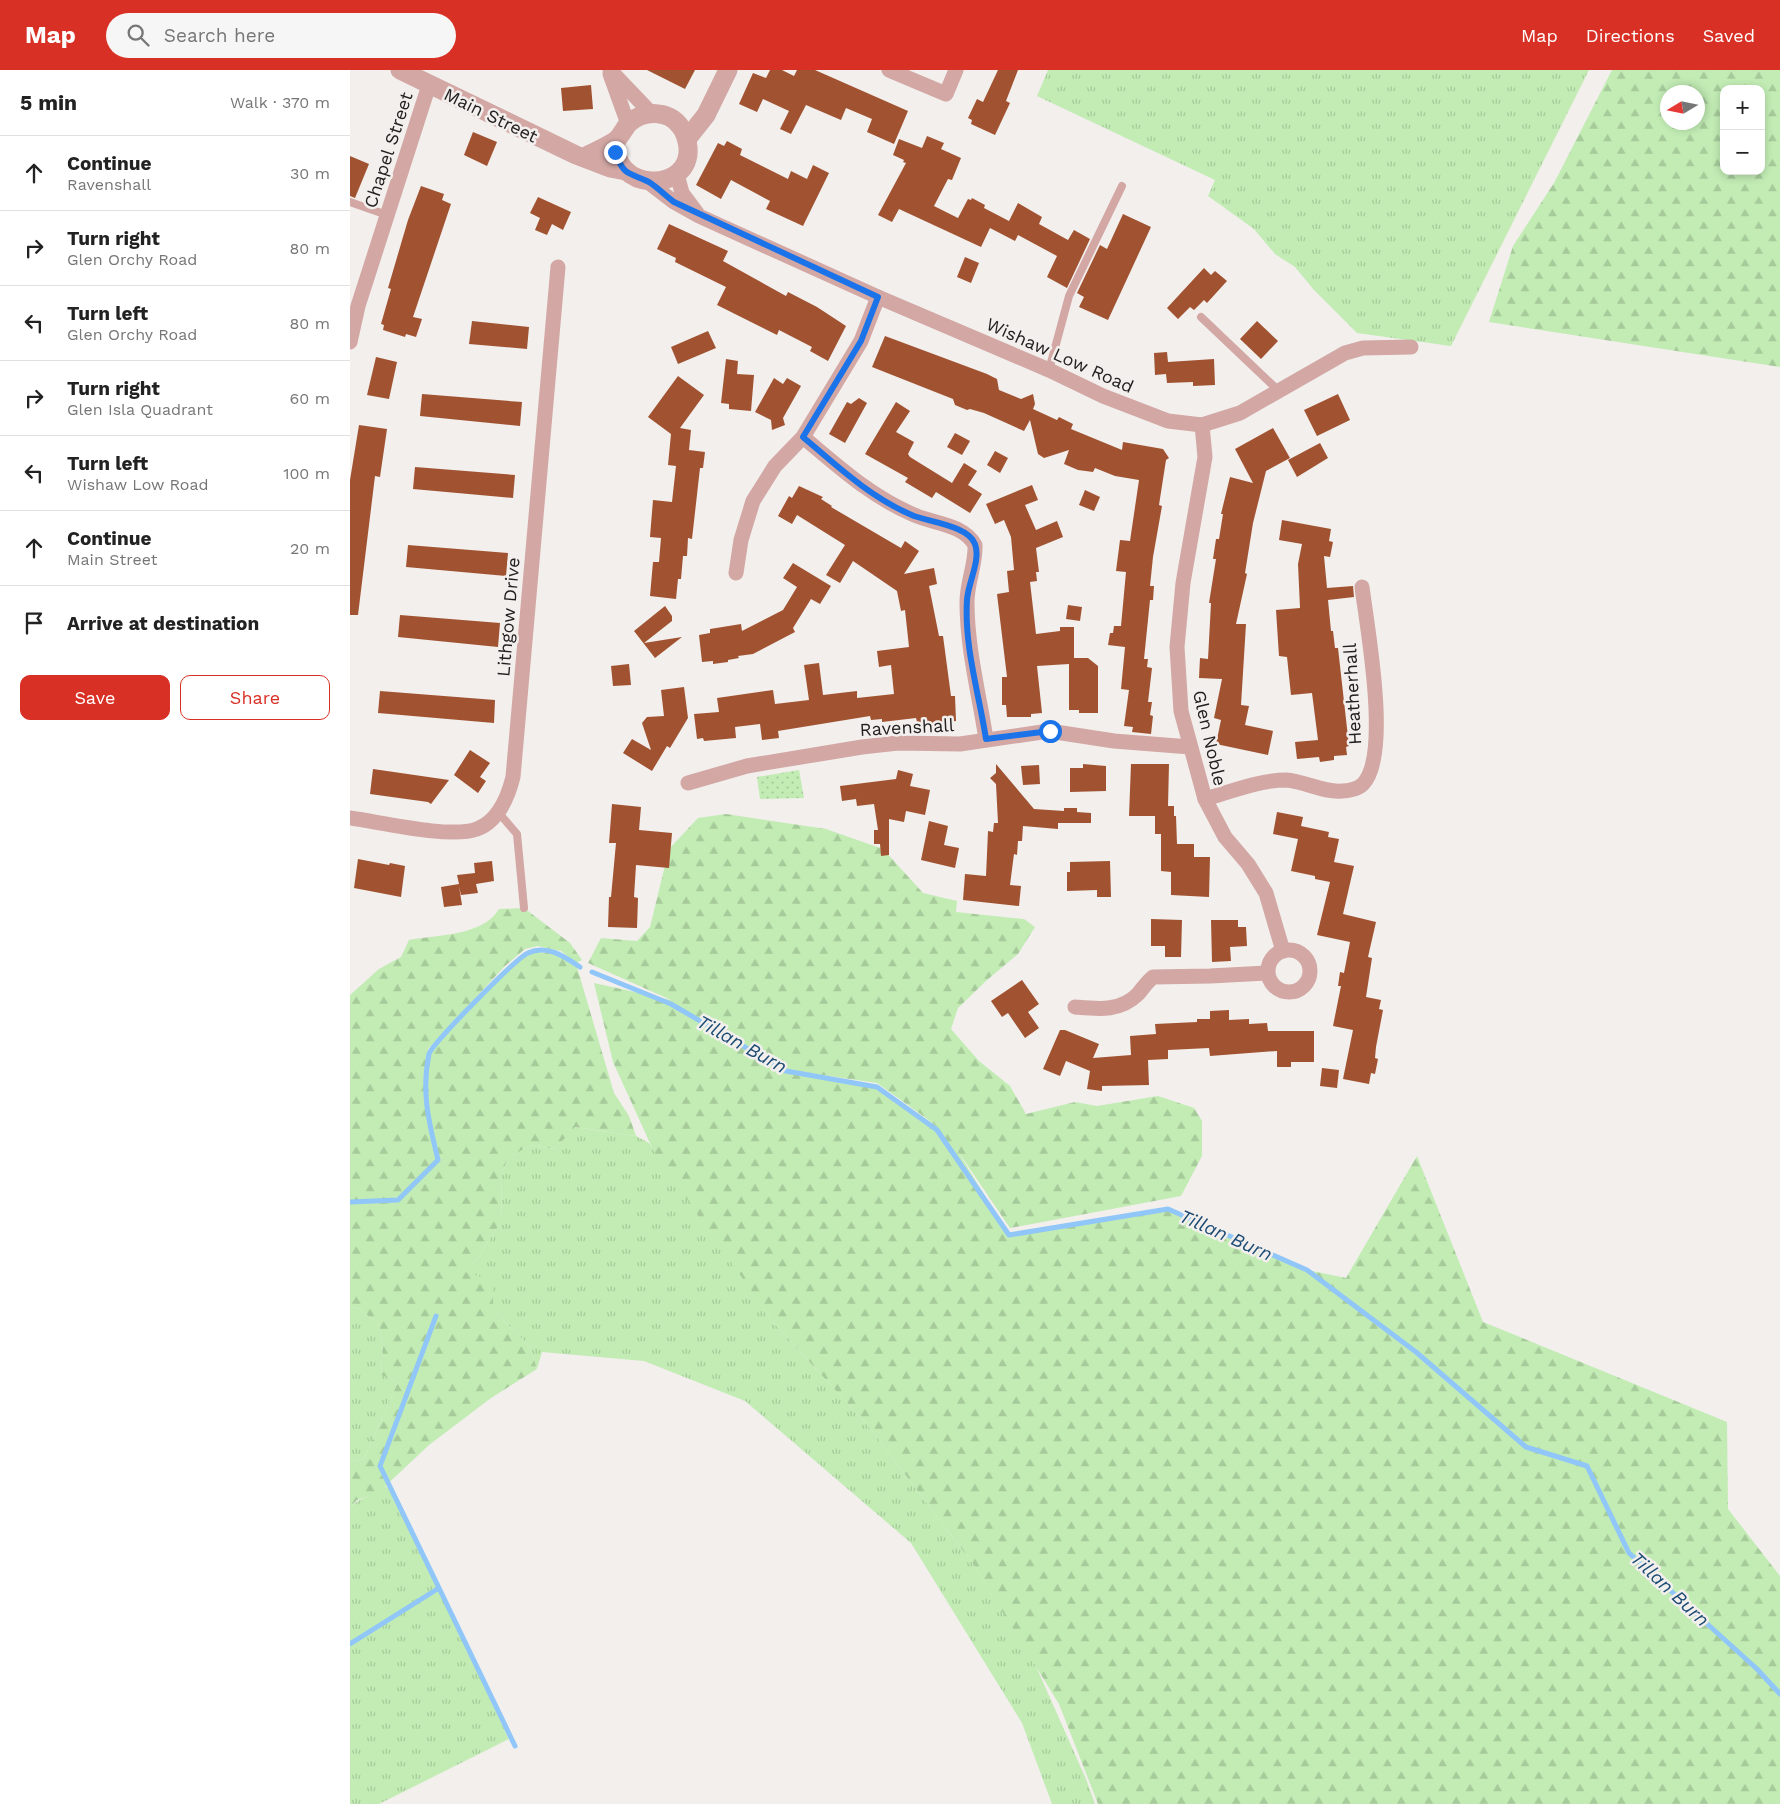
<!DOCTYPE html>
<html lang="en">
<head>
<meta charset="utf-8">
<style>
	body { margin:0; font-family:"Work Sans",sans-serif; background:#f6f6f6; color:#222 }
	.controls { position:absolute; right:15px; top:15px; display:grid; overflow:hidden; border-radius:10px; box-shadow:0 2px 8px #0003 }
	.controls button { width:45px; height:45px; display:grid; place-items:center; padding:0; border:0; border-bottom:1px solid #e0e0e0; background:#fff; color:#222; font:25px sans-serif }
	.compass { position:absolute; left:1310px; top:15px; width:45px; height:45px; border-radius:50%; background:#fff; box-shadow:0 2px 8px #0003; rotate:260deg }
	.stop { position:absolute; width:15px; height:15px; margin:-11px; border:4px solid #1a73e8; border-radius:50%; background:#fff }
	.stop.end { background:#1a73e8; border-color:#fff; box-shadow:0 1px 5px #0008 }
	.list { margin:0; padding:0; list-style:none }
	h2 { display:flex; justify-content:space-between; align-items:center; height:65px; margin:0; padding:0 20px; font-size:21px }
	h2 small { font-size:16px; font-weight:400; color:#767676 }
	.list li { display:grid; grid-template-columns:32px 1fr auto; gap:15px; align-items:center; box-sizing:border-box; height:75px; padding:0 20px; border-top:1px solid #e0e0e0 }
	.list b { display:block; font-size:19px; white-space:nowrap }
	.list p { margin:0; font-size:16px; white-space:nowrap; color:#767676 }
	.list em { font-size:16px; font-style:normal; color:#767676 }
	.actions { display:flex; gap:10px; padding:15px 20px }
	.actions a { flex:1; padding:11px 0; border:1px solid #d93025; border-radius:10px; text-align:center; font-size:18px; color:#d93025 }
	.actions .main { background:#d93025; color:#fff }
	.icon { flex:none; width:28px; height:28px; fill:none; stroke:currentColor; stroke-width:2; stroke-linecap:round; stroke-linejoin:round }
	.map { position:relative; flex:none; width:1430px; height:1734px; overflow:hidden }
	header { display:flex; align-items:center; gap:30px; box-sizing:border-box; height:70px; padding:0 25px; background:#d93025; color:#fff }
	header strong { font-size:24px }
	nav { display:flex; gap:28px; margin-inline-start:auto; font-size:18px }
	.search { width:350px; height:45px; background:#f6f6f6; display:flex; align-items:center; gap:12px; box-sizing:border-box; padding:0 18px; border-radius:28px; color:#767676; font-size:19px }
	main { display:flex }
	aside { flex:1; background:#fff }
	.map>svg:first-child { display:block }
</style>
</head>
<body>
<header>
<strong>Map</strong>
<div class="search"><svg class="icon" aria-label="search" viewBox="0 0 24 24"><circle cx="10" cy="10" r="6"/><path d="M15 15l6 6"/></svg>Search here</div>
<nav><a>Map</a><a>Directions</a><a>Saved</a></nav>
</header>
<main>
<aside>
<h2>5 min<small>Walk · 370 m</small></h2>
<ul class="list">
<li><svg class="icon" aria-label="ahead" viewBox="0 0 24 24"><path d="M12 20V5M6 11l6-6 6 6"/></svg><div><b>Continue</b><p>Ravenshall</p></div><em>30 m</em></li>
<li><svg class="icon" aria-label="right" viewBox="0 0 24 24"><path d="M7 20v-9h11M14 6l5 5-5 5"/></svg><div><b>Turn right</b><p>Glen Orchy Road</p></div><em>80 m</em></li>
<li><svg class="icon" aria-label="left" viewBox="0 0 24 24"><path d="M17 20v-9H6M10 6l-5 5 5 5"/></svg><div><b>Turn left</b><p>Glen Orchy Road</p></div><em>80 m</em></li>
<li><svg class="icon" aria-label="right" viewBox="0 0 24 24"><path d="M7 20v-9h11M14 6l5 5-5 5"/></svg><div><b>Turn right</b><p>Glen Isla Quadrant</p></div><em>60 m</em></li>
<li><svg class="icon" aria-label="left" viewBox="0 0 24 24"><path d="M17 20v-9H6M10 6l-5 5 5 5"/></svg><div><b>Turn left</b><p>Wishaw Low Road</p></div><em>100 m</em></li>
<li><svg class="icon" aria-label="ahead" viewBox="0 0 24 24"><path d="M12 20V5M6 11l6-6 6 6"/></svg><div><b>Continue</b><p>Main Street</p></div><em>20 m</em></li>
<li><svg class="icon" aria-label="arrive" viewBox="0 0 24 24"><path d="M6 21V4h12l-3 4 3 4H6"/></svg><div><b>Arrive at destination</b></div></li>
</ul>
<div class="actions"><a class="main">Save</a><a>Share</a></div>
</aside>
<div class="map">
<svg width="1430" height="1734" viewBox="0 0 1430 1734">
	<defs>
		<pattern id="grass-tufts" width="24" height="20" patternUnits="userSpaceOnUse" patternTransform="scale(1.25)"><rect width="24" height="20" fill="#c2ecb4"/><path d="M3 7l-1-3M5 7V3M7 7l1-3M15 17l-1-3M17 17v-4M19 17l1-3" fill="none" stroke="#a6ca9a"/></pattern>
		<pattern id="forest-firs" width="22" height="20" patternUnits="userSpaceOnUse" patternTransform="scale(1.25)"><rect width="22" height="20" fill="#c2ecb4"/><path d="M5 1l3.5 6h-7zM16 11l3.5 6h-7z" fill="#a6ca9a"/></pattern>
		<pattern id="park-dots" width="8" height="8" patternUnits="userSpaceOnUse" patternTransform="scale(1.25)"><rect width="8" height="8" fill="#c2ecb4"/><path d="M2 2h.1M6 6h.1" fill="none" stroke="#a6ca9a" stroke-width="1.8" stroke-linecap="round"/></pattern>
	</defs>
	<rect width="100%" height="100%" fill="#f2efed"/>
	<g fill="url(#grass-tufts)">
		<polygon points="698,0 1239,0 1101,276 1007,263 964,220 945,197 925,184 904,159 858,126 865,110 687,26"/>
		<polygon points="224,1057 286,1066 299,1073 424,1253 520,1358 623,1494 685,1594 736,1709 745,1734 702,1734 672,1653 561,1473 395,1331 294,1291 192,1282 187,1299 180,1277 144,1241 141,1227 114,1202 127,1189 151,1152 152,1105 157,1089 180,1075 205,1079"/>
		<polygon points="0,1237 8,1238 28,1253 33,1274 31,1305 48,1312 14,1389 0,1392"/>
		<path d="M36,1416L45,1426L159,1669L29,1734H0V1437C10,1427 24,1426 36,1416Z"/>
	</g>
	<g fill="url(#forest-firs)" fill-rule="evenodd">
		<path d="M1262,0H1430V297L1139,252L1163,176L1204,113ZM1374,19H1411V101H1374ZM1348,22V52H1318V22Z"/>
		<path d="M376,744L476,759L533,779L573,823L607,831L606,842L674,849L685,857L668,884L637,910L608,938L601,959L629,991L660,1016L676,1044L725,1032L747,1036L808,1026L844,1038L852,1051V1086L831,1126L660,1158L605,1077L659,1165L818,1139L957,1200L996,1208L1067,1086L1133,1252L1377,1352L1378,1439L1430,1506V1734H748L709,1634L623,1494L520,1358L424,1253L305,1084L263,992L244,913L321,930L238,893L251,868L287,871L300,857L319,779L348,748ZM452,1002L527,1013L587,1056L527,1017Z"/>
		<path d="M174,838L220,873L232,890L226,893L211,881L201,879L188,876L175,879L155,896L78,979L76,1014L80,982L163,893L180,882L209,883L227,897L264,1023L279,1046L286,1066L225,1057L205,1079L180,1075L157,1089L152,1105L151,1152L127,1189L115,1202L141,1210L144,1241L180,1277L187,1299L141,1328L79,1375L28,1423L7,1430L0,1437V1392L14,1389L48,1312L31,1305L33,1274L28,1253L8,1238L0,1237V1134L23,1131L0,1132V925L29,899L51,887L59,870C87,865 133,866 149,839Z"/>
	</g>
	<polygon fill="url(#park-dots)" points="449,700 454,728 410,729 407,707"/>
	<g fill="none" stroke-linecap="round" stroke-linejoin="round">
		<g stroke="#91c6f8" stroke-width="5">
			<polyline points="242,902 321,934 436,1001 527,1017 587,1060 659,1165 818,1139 957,1200 1066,1282 1176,1377 1237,1396 1279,1483 1407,1599 1430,1624"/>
			<path d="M0,1132L48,1130L88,1090C79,1053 71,1022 79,984C82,974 165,889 178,883C197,874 215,887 230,897"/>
			<polyline points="89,1518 165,1676"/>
			<polyline points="0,1574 89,1518 30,1396 86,1246"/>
		</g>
	</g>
	<g fill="#a15331">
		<polygon points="297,0 345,0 335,19"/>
		<polygon points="420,0 432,0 444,6 447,0 465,0 558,41 544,74 517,62 522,49 496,38 491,50 456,35 441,64 430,59 439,41 413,29 407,42 389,34 403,3 416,8"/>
		<polygon points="648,0 668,0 656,31 660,33 645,65 621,54 622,50 618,48 627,29 633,32"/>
		<polygon points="241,15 243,39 213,41 211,18"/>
		<polygon points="123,62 147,72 137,96 114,85"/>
		<polygon points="577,66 594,73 591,79 611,88 602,110 598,109 584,136 608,148 618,129 621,130 622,128 635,135 634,138 659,151 668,133 692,147 689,154 718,170 724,160 740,169 717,218 697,207 707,186 668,165 665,171 640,158 631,177 549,139 542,152 528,145 556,93 553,92 554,90 543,85 549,69 572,78"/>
		<polygon points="377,71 392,79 390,85 438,109 441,101 457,109 463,95 479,103 453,156 416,139 420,131 381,110 371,129 346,115 368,73 374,76"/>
		<polygon points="0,86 19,94 5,128 0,126"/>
		<polygon points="71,116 94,124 92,130 101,134 63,247 72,249 66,267 56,264 55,267 33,260 34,255 31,254 41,219 38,218 58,150"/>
		<polygon points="188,127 221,142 213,160 202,154 197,165 185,160 190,148 180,143"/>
		<polygon points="773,144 801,157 758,250 729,237 734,227 727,223 750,175 757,179"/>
		<polygon points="319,154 378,181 373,191 436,226 438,222 467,237 496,256 478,291 460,281 462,277 429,260 427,265 367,235 376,217 325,192 326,188 307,179"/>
		<polygon points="615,187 629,193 621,213 607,207"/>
		<polygon points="854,198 861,205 865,201 877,211 857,233 854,230 844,240 840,237 828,249 817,238"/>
		<polygon points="122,251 179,257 177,279 119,274"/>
		<polygon points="907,251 928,271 911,289 890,269"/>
		<polygon points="358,261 366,278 328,294 321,277"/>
		<polygon points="535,266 637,304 647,309 649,320 671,329 683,324 685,334 683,339 707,350 709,347 723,354 721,359 772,380 773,372 813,379 819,388 816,390 809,435 812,436 803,487 800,516 804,516 803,530 800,530 794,589 798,589 797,597 802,598 798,632 802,632 800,645 803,646 801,664 782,662 783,657 774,656 779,620 771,619 775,577 758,575 760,563 763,563 764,556 771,556 776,502 766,501 770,470 780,471 789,410 765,406 745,398 743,402 728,400 714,394 719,380 694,388 688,384 680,350 674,361 634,343 620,339 617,340 605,335 603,329 522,297"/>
		<polygon points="817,282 818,292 864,289 865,315 843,316 843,312 817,313 816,304 805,305 804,283"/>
		<polygon points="26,287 47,292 39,329 17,325"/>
		<polygon points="376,289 388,291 387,304 404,305 401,341 379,339 379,334 371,333"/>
		<polygon points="328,306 354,325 330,358 341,360 339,380 355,382 353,398 350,398 342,469 338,468 337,486 333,486 331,509 328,509 326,529 300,526 303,492 309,492 311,468 300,467 303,430 322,432 326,396 318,395 321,364 298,347"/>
		<polygon points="424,308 433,314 437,308 451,316 433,348 435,355 422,360 421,350 405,342"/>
		<polygon points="72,324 172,332 170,356 70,346"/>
		<polygon points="988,324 1000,350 967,366 954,340"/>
		<polygon points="509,328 517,333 495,373 479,364 497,332 501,334"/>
		<polygon points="546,332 560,341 546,362 564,372 558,384 560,387 602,413 614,393 627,401 618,415 632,424 620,443 586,422 582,428 555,412 558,408 515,384"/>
		<polygon points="9,355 37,359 30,407 25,406 8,545 0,545 0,410"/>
		<polygon points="923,358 940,388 916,401 903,453 895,503 897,504 886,554 896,554 891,635 899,636 895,655 923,661 918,685 866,674 871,650 864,648 872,609 849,608 850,588 858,589 861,533 859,533 866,489 863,489 866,469 869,469 873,444 871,444 880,407 903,413 885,379"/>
		<polygon points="605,363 620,371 612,385 597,377"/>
		<polygon points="970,373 978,388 947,407 938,390"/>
		<polygon points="645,381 658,388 650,403 637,395"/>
		<polygon points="65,397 165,405 163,428 63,419"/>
		<polygon points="682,415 688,430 675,435 686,460 707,451 713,467 686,478 689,502 686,502 687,511 680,512 686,564 710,561 710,557 724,557 724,588 738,588 748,596 748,643 729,643 729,640 719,640 719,594 687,596 692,643 681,644 681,647 657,647 656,635 652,635 652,607 657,607 647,524 659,522 657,501 664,500 661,467 654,450 645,454 636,434"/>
		<polygon points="449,416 473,427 471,429 482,436 481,437 551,478 555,471 569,481 554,504 584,498 587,514 579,516 589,566 593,566 601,626 605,626 606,651 568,655 566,648 532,652 532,649 521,650 520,646 428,661 429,668 412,670 410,654 385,657 386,668 354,671 353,668 347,669 344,644 369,642 367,628 423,620 425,634 459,630 454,595 469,593 473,625 507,621 507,628 544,624 541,595 529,597 527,581 559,577 555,540 551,541 547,521 503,491 490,513 476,505 495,475 447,445 442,454 428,446 439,426 442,428"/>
		<polygon points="735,420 750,427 744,441 729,435"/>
		<polygon points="932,450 981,459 979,471 983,472 980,487 974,486 977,518 1003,516 1004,527 978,530 981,561 983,561 985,578 988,578 999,676 996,677 997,685 984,686 984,690 970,692 969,687 947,689 945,672 968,670 962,623 941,625 937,587 929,586 926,540 950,538 948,494 952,474 929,470"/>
		<polygon points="58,475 158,483 156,506 56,497"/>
		<polygon points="443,493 481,516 470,534 461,529 443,558 445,562 403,584 388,586 389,588 378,590 378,592 363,594 363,591 352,592 349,565 360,563 360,559 391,554 392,561 433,540 447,517 433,508"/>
		<polygon points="718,535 732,537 730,551 716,549"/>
		<polygon points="315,536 322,546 322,551 294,573 332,567 305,588 284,561"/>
		<polygon points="50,545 150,553 148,577 48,567"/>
		<polygon points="279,594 281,615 263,616 261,596"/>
		<polygon points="334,617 338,648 320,678 317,676 302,701 273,683 282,669 301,680 292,653 297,647 314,646 311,620"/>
		<polygon points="30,621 145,630 144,653 28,643"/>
		<polygon points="120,680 140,693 130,707 136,711 128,723 104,705"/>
		<polygon points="646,694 684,739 714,741 714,738 727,738 727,742 741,743 741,753 708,753 708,759 673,756 672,771 668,771 667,785 664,784 660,815 671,816 669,836 613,830 615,804 636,806 638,761 643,762 644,753 648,753 646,714 640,708 646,703"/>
		<polygon points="733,694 756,696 756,721 720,722 720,698 733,698"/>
		<polygon points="781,694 819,694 818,736 824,736 824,746 826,746 827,774 844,774 844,787 860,787 859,827 821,825 821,802 811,801 811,764 805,764 805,746 779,746"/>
		<polygon points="689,695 690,714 673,715 671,696"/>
		<polygon points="23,699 99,710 81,734 78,732 20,724"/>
		<polygon points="548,700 563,704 560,716 580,720 575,745 556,741 554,752 539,749 539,785 531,786 530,774 524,774 524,760 528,760 524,734 507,736 506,729 492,731 490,716 546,709"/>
		<polygon points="262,734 291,737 289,760 322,763 319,798 286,795 284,827 288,828 287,858 258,857 259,827 261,827 266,773 259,773"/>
		<polygon points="927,742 953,747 951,756 979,762 978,767 989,769 984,792 1004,796 993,844 1026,852 1018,887 1022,888 1016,927 1031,930 1029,939 1033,940 1026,977 1025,988 1028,989 1025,1004 1021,1003 1019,1014 993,1009 1003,960 983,956 991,916 988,916 990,902 994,903 1000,872 967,865 980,812 965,809 965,806 941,801 948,769 923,764"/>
		<polygon points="579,751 598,756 594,775 609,778 605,798 571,790"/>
		<polygon points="8,789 39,795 40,793 55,796 51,827 4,818"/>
		<polygon points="142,791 144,811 126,814 128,823 111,825 109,816 112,835 94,837 91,817 109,814 107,805 125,803 124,793"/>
		<polygon points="760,791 761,827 747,827 747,820 717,821 717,802 720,802 720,792"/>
		<polygon points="801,849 832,850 831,887 815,887 815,876 801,876"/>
		<polygon points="861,850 888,850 888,857 896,857 897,876 880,877 881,891 862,892"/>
		<polygon points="672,910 689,934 678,942 689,958 675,968 658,943 652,947 641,931"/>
		<polygon points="879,940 879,950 899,949 899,954 917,953 918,961 964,961 964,992 941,992 941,997 927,997 927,981 860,986 859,978 818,980 818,989 798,990 799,1015 752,1016 752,1021 737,1019 740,1001 716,991 710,1006 693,999 710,960 715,960 749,974 743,988 781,985 780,966 806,964 805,954 847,952 847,949 860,949 860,941"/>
		<polygon points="972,998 989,1000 987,1018 970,1016"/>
	</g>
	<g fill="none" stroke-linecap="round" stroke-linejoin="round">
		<g stroke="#d2a7a4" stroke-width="8">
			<polyline points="0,132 37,145"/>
			<polyline points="851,247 930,322"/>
			<polyline points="699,300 719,226 772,116"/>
			<polyline points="148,742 167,764 174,838"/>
		</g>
		<g stroke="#d2a7a4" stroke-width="15">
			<polyline points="260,0 301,43"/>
			<polyline points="539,0 596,24 606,0"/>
			<polyline points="260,4 278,54"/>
			<polyline points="327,104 332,123 347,143"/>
			<polyline points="298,112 324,132 349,146 528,227 699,300 753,326 818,351 852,355 890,343 995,283 1013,278 1061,277"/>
			<polyline points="0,272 8,236 79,15"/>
			<polyline points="852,355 855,387 833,513 827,577 831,641 855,729 875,767 898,794 916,823 933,881"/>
			<path d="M453,367C489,397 519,425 562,444C583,454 612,453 625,475C626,494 617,512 617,532C617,578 629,624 636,669"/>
			<polyline points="386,503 391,470 403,431 425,396 453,367 511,271 528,227"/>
			<polyline points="338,713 397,696 512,677 548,673 610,674 699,661 764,671 840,677"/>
			<path d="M855,729C880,722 909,710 936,710C954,711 974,723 992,721C998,721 1008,719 1013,714C1041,685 1017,557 1012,517"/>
			<path d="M0,748C30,752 100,769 127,759C148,751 158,727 163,707L208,197"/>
			<circle cx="939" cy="901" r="21"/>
			<path d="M725,937C748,939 770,942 788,924C793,918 797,912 803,907L860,906L917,903"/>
		</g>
		<g stroke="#d2a7a4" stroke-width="19">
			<polyline points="50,0 226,85 260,98 276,101"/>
			<polyline points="337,69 356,45 378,0"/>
			<path d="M234,87C244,82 256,77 265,71C271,67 274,58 279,53C294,40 318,40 330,56C335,62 337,70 338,77C342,124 260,123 266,70"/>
		</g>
	</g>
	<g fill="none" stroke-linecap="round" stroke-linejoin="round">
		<path stroke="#1a73e8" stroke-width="6" d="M265,82C274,107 279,102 299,112C307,117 316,126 324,132L528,227L511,271L453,367C488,397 521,428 564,446C581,452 618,456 625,474C631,490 618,513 617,530C614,576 629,624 636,669L700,661"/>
	</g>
	<g text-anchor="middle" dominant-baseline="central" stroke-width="5" stroke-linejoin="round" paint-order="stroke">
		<g font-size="18" fill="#222120" stroke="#f2efed">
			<text transform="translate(141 45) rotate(26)">Main Street</text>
			<text transform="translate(38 80) rotate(-72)">Chapel Street</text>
			<text transform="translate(710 285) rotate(24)">Wishaw Low Road</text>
			<text transform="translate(158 547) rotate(-85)">Lithgow Drive</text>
			<text transform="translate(1002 624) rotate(-93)">Heatherhall</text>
			<text transform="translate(557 657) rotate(-3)">Ravenshall</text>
			<text transform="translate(860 668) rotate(77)">Glen Noble</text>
		</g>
		<g font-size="19" font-style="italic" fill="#1c4b74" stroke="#f2efed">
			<text transform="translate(392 974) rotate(29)">Tillan Burn</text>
			<text transform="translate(876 1165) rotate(24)">Tillan Burn</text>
			<text transform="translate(1320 1519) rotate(43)">Tillan Burn</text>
		</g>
	</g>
</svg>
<div class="controls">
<button>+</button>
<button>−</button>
</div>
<svg class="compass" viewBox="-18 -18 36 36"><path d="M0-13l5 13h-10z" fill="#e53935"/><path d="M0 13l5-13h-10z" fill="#767676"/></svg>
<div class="stop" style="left:700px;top:661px"></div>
<div class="stop end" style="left:265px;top:82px"></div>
</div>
</main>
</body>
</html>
